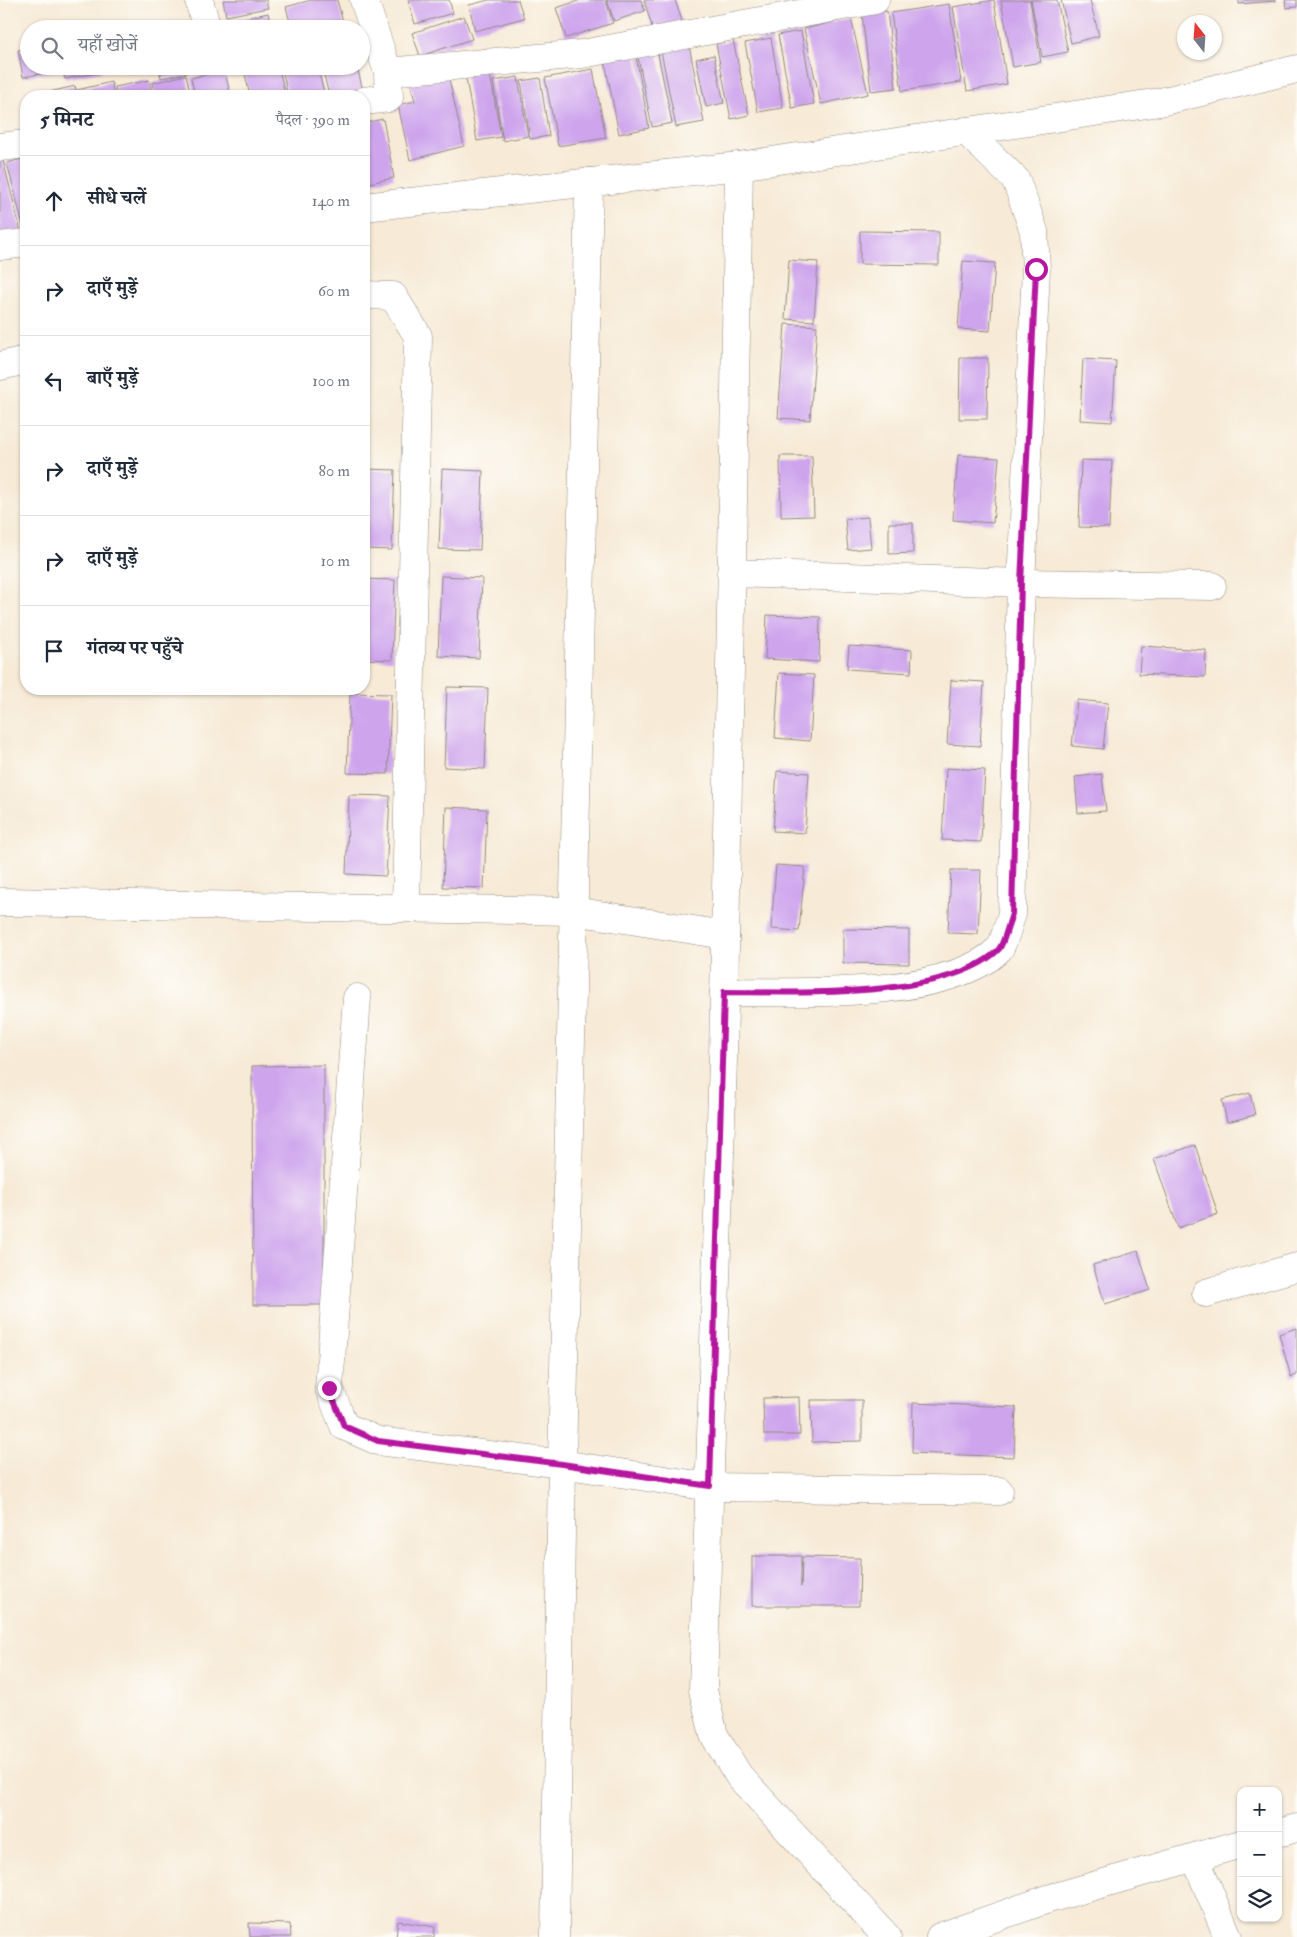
<!DOCTYPE html>
<html lang="hi">
<head>
<meta charset="utf-8">
<style>
	body { margin:0; font-family:"IM FELL Double Pica","Noto Serif Devanagari",serif; background:#f2f2f3; color:#1f2937 }
	.controls { position:absolute; right:15px; bottom:15px; display:grid; overflow:hidden; border-radius:10px; box-shadow:0 1px 4px #0004 }
	.controls button { width:45px; height:45px; display:grid; place-items:center; padding:0; border:0; border-bottom:1px solid #e0e1e3; background:#fff; color:#1f2937; font:25px sans-serif }
	.compass { position:absolute; left:1177px; top:15px; width:45px; height:45px; border-radius:50%; background:#fff; box-shadow:0 1px 4px #0004; rotate:343deg }
	.stop { position:absolute; width:15px; height:15px; margin:-11px; border:4px solid #b5179e; border-radius:50%; background:#fff }
	.stop.end { background:#b5179e; border-color:#fff; box-shadow:0 1px 5px #0008 }
	.list { margin:0; padding:0; list-style:none }
	h2 { display:flex; justify-content:space-between; align-items:center; height:65px; margin:0; padding:0 20px; font-size:21px }
	h2 small { font-size:16px; font-weight:400; color:#747a83 }
	.list li { display:grid; grid-template-columns:32px 1fr auto; gap:15px; align-items:center; box-sizing:border-box; height:90px; padding:0 20px; border-top:1px solid #e0e1e3 }
	.list b { display:block; font-size:19px; white-space:nowrap }
	.list em { font-size:16px; font-style:normal; color:#747a83 }
	.icon { flex:none; width:28px; height:28px; fill:none; stroke:currentColor; stroke-width:2; stroke-linecap:round; stroke-linejoin:round }
	.map { position:relative; flex:none; width:1297px; height:1937px; overflow:hidden }
	.search { position:absolute; background:#fff; box-shadow:0 1px 4px #0004; left:20px; top:20px; width:350px; height:55px; display:flex; align-items:center; gap:12px; box-sizing:border-box; padding:0 18px; border-radius:28px; color:#747a83; font-size:19px }
	.panel { position:absolute; background:#fff; box-shadow:0 1px 4px #0004; left:20px; top:90px; width:350px; height:605px; border-radius:20px }
	.map>svg:first-child { display:block }
</style>
</head>
<body>
<div class="map">
<svg width="1297" height="1937" viewBox="0 0 1297 1937">
	<rect width="100%" height="100%" fill="#fdfcf7"/>
	<filter id="ink" filterUnits="userSpaceOnUse"><feTurbulence type="fractalNoise" baseFrequency=".02" numOctaves="2"/><feDisplacementMap in="SourceGraphic" scale="10" xChannelSelector="R" yChannelSelector="G"/><feConvolveMatrix kernelMatrix="1 2 1 2 8 2 1 2 1" color-interpolation-filters="sRGB"/></filter>
	<filter id="wash" filterUnits="userSpaceOnUse"><feTurbulence type="fractalNoise" baseFrequency=".0096" numOctaves="4" result="noise"/><feDisplacementMap in="SourceGraphic" scale="20" xChannelSelector="R" yChannelSelector="G"/><feGaussianBlur stdDeviation="1.12" result="paint"/><feColorMatrix in="noise" values="0 0 0 0 0 0 0 0 0 0 0 0 0 0 0 0 0 1.4 0 .05"/><feComposite in="paint" operator="in"/></filter>
	<g filter="url(#wash)">
		<rect width="100%" height="100%" fill="#f7ead6"/>
		<g id="blocks">
			<g fill="#cea4ed">
				<polygon points="223,0 266,0 268,8 226,16"/>
				<polygon points="311,0 337,0 345,29 292,29 286,7"/>
				<polygon points="408,0 449,0 453,13 415,24"/>
				<polygon points="489,0 518,0 524,18 475,31 469,5"/>
				<polygon points="581,0 606,0 613,23 566,38 556,8"/>
				<polygon points="607,0 641,0 645,11 614,21"/>
				<polygon points="644,0 675,0 682,21 653,30"/>
				<polygon points="994,0 1007,84 967,91 953,7"/>
				<polygon points="1001,0 1030,0 1041,62 1013,67"/>
				<polygon points="1031,0 1057,0 1068,52 1042,57"/>
				<polygon points="1061,0 1090,0 1099,36 1071,43"/>
				<polygon points="1239,0 1276,0 1276,1 1239,4"/>
				<polygon points="1285,0 1297,0 1297,7 1286,8"/>
				<polygon points="949,4 961,82 902,91 891,13"/>
				<polygon points="887,11 896,88 871,91 862,14"/>
				<polygon points="268,13 272,29 229,29 228,22"/>
				<polygon points="464,16 472,39 420,56 412,33"/>
				<polygon points="851,18 868,94 821,104 804,29"/>
				<polygon points="801,31 814,104 792,108 778,35"/>
				<polygon points="771,38 783,108 758,112 745,43"/>
				<polygon points="733,40 749,115 731,119 716,44"/>
				<polygon points="689,45 704,122 676,127 661,51"/>
				<polygon points="29,48 29,66 55,66 56,71 23,77 18,50"/>
				<polygon points="635,51 649,128 619,134 604,57"/>
				<polygon points="658,54 672,123 652,127 638,57"/>
				<polygon points="714,55 724,103 706,107 696,59"/>
				<polygon points="62,66 100,66 101,72 65,79"/>
				<polygon points="131,66 153,66 153,69 132,73"/>
				<polygon points="159,66 186,66 187,73 161,78"/>
				<polygon points="278,66 286,96 250,96 245,74"/>
				<polygon points="290,66 317,66 325,96 288,96 282,68"/>
				<polygon points="322,66 357,66 363,91 342,96 329,96"/>
				<polygon points="489,68 501,137 477,141 465,73"/>
				<polygon points="593,69 606,138 558,146 545,78"/>
				<polygon points="224,70 231,96 195,96 191,78"/>
				<polygon points="447,70 464,146 410,160 398,105 415,101 409,78"/>
				<polygon points="186,75 191,96 155,96 152,83"/>
				<polygon points="518,77 528,136 503,141 493,81"/>
				<polygon points="540,78 549,136 530,139 521,81"/>
				<polygon points="149,80 153,96 117,96 115,87"/>
				<polygon points="111,82 115,96 79,96 77,90"/>
				<polygon points="75,86 78,96 42,96 41,94"/>
				<polygon points="383,119 394,178 364,184 364,123"/>
				<polygon points="26,158 26,237 7,163"/>
				<polygon points="3,160 21,232 2,237 0,231 0,161"/>
				<polygon points="860,231 939,232 939,265 860,264"/>
				<polygon points="789,260 818,262 814,321 785,319"/>
				<polygon points="963,261 995,263 990,331 958,329"/>
				<polygon points="785,324 817,326 810,420 778,418"/>
				<polygon points="960,358 988,358 987,419 959,419"/>
				<polygon points="1083,359 1116,361 1112,422 1080,420"/>
				<polygon points="958,455 999,458 993,523 953,520"/>
				<polygon points="780,456 812,456 814,516 781,517"/>
				<polygon points="1081,460 1112,461 1109,528 1079,527"/>
				<polygon points="364,469 395,470 392,550 364,549"/>
				<polygon points="442,469 483,471 480,550 439,549"/>
				<polygon points="868,517 871,548 848,550 845,519"/>
				<polygon points="889,523 913,523 913,553 889,554"/>
				<polygon points="441,576 482,578 479,658 438,656"/>
				<polygon points="364,579 395,580 392,660 364,659"/>
				<polygon points="767,615 820,617 819,662 765,659"/>
				<polygon points="849,646 912,650 911,673 847,669"/>
				<polygon points="1141,646 1206,650 1205,677 1139,674"/>
				<polygon points="779,673 814,675 810,741 775,738"/>
				<polygon points="951,680 984,682 980,746 947,744"/>
				<polygon points="447,687 488,688 485,769 444,767"/>
				<polygon points="350,693 391,694 388,774 347,773"/>
				<polygon points="1077,700 1108,703 1103,749 1072,746"/>
				<polygon points="946,768 985,770 981,842 942,840"/>
				<polygon points="777,771 809,773 805,833 773,831"/>
				<polygon points="1102,774 1106,811 1078,813 1075,777"/>
				<polygon points="349,795 390,796 386,876 346,874"/>
				<polygon points="446,807 487,809 484,888 443,887"/>
				<polygon points="776,865 805,867 799,931 771,929"/>
				<polygon points="951,870 981,870 978,934 948,933"/>
				<polygon points="843,929 909,930 909,964 843,963"/>
				<polygon points="324,1065 324,1305 253,1305 252,1066"/>
				<polygon points="1250,1093 1255,1115 1227,1122 1222,1100"/>
				<polygon points="1195,1145 1218,1214 1178,1228 1154,1159"/>
				<polygon points="1138,1251 1150,1290 1105,1304 1093,1265"/>
				<polygon points="1297,1328 1297,1375 1291,1377 1279,1334"/>
				<polygon points="799,1397 800,1435 764,1435 763,1398"/>
				<polygon points="811,1400 862,1400 862,1441 812,1442"/>
				<polygon points="913,1403 1016,1407 1014,1457 912,1453"/>
				<polygon points="752,1556 801,1556 801,1587 802,1557 860,1558 859,1606 752,1606"/>
				<polygon points="398,1921 435,1927 434,1937 396,1937"/>
				<polygon points="249,1923 290,1924 291,1937 250,1937"/>
			</g>
		</g>
	</g>
	<g filter="url(#ink)">
		<use href="#blocks" fill-opacity="0" stroke="#918a80" stroke-width="1"/>
		<g fill="none" stroke-linecap="round" stroke-linejoin="round">
			<g stroke="#918a80" stroke-width="29">
				<g id="minor">
					<polyline points="199,0 207,29"/>
					<polyline points="364,0 388,72 389,98 364,101"/>
					<polyline points="388,72 582,54 875,0"/>
					<polyline points="0,147 26,144"/>
					<polyline points="739,166 723,1059 703,1690 714,1735 739,1776 887,1937"/>
					<polyline points="364,207 739,166 1160,102 1297,69"/>
					<polyline points="0,246 26,243"/>
					<polyline points="364,295 393,296 418,336 406,908"/>
					<polyline points="0,366 26,360"/>
					<polyline points="731,573 1021,583 1212,586"/>
					<polyline points="0,902 574,911 725,935"/>
					<path d="M724,992C792,992 949,1000 999,949C1004,943 1009,922 1012,914L1021,583L1036,269L1034,231L1016,180L966,131"/>
					<polyline points="357,998 329,1388 344,1426 378,1441 562,1464 710,1487 999,1491"/>
					<polyline points="1206,1293 1297,1267"/>
					<polyline points="1278,1833 1297,1828"/>
					<polyline points="1195,1857 1228,1937"/>
					<polyline points="555,1937 562,1464 589,182"/>
					<polyline points="940,1937 1048,1899 1241,1844"/>
				</g>
			</g>
			<use href="#minor" stroke="#fff" stroke-width="28"/>
		</g>
	</g>
	<g fill="none" stroke-linecap="round" stroke-linejoin="round" filter="url(#ink)">
		<path stroke="#b5179e" stroke-width="6" d="M329,1388L344,1426L378,1441L562,1464L710,1486L724,992C793,992 949,1000 999,949C1004,943 1009,922 1012,914L1021,583L1036,269"/>
	</g>
</svg>
<div class="controls">
<button>+</button>
<button>−</button>
<button><svg class="icon" aria-label="layers" viewBox="0 0 24 24"><path d="M12 4l9 5-9 5-9-5zM3 14l9 5 9-5"/></svg></button>
</div>
<svg class="compass" viewBox="-18 -18 36 36"><path d="M0-13l5 13h-10z" fill="#e53935"/><path d="M0 13l5-13h-10z" fill="#747a83"/></svg>
<div class="stop" style="left:1036px;top:269px"></div>
<div class="stop end" style="left:329px;top:1388px"></div>
<div class="search"><svg class="icon" aria-label="search" viewBox="0 0 24 24"><circle cx="10" cy="10" r="6"/><path d="M15 15l6 6"/></svg>यहाँ खोजें</div>
<section class="panel">
<h2>5 मिनट<small>पैदल · 390 m</small></h2>
<ul class="list">
<li><svg class="icon" aria-label="ahead" viewBox="0 0 24 24"><path d="M12 20V5M6 11l6-6 6 6"/></svg><div><b>सीधे चलें</b></div><em>140 m</em></li>
<li><svg class="icon" aria-label="right" viewBox="0 0 24 24"><path d="M7 20v-9h11M14 6l5 5-5 5"/></svg><div><b>दाएँ मुड़ें</b></div><em>60 m</em></li>
<li><svg class="icon" aria-label="left" viewBox="0 0 24 24"><path d="M17 20v-9H6M10 6l-5 5 5 5"/></svg><div><b>बाएँ मुड़ें</b></div><em>100 m</em></li>
<li><svg class="icon" aria-label="right" viewBox="0 0 24 24"><path d="M7 20v-9h11M14 6l5 5-5 5"/></svg><div><b>दाएँ मुड़ें</b></div><em>80 m</em></li>
<li><svg class="icon" aria-label="right" viewBox="0 0 24 24"><path d="M7 20v-9h11M14 6l5 5-5 5"/></svg><div><b>दाएँ मुड़ें</b></div><em>10 m</em></li>
<li><svg class="icon" aria-label="arrive" viewBox="0 0 24 24"><path d="M6 21V4h12l-3 4 3 4H6"/></svg><div><b>गंतव्य पर पहुँचे</b></div></li>
</ul>
</section>
</div>
</body>
</html>
